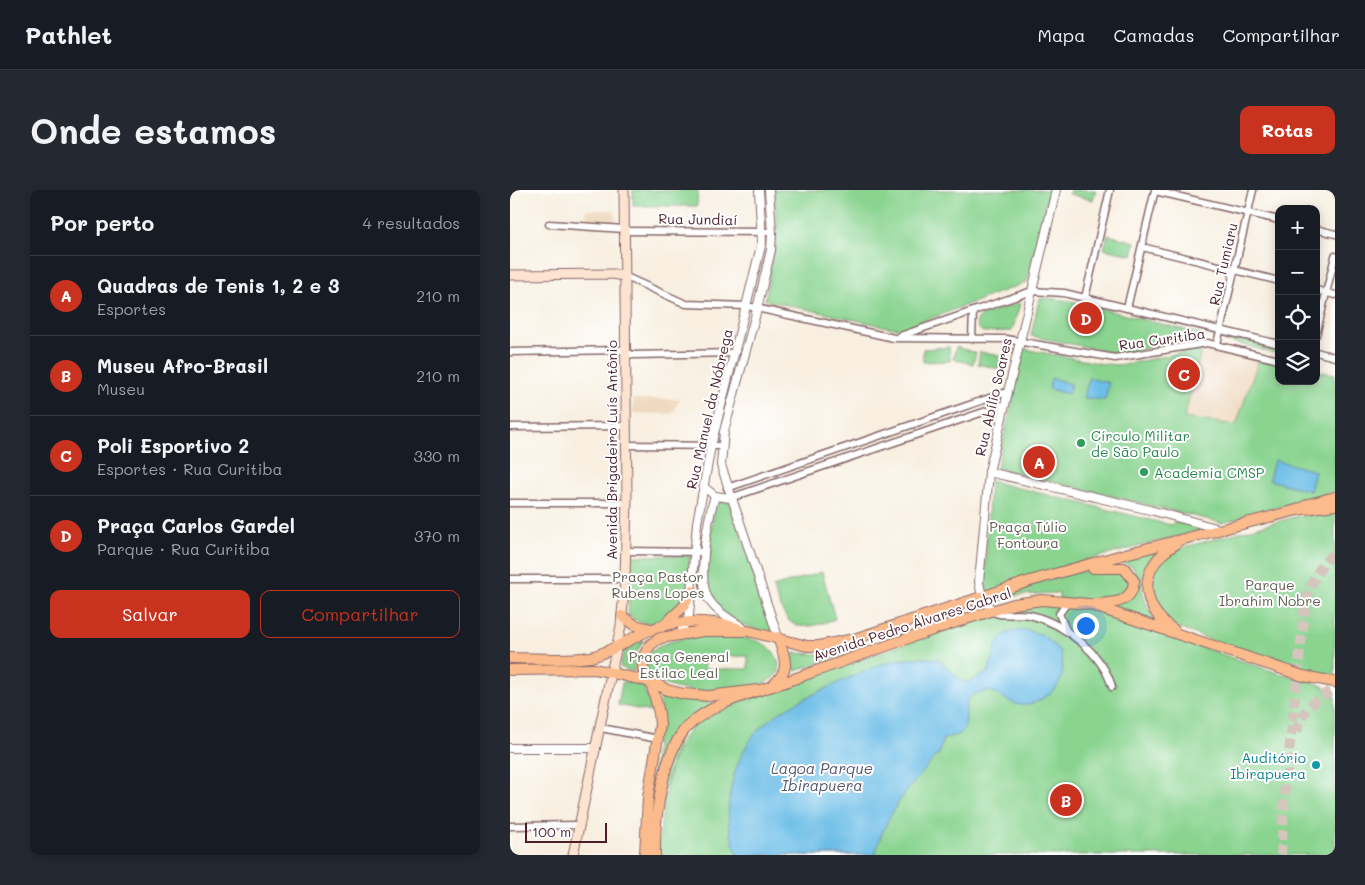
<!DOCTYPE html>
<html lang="pt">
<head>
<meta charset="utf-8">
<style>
	body { margin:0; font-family:Mali,sans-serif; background:#242831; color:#f1f3f6 }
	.controls { position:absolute; right:15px; top:15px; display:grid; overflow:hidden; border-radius:10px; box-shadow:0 2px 12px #0003 }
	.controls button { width:45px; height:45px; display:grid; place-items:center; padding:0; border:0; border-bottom:1px solid #363941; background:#171b24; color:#f1f3f6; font:25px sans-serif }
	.scale { position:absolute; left:15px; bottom:12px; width:82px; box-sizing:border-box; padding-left:5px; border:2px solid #4a1f2b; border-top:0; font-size:14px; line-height:18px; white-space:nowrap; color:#4a1f2b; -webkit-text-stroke:4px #fff; paint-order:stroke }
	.you { position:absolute; left:575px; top:435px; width:18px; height:18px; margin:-12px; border:4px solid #fff; border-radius:50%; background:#1a73e8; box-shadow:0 0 0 8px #1a73e833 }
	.badge { display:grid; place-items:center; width:32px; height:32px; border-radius:50%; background:#c8321e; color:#fff; font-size:16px; font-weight:700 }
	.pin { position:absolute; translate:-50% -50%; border:2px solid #fff; box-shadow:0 1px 5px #0006 }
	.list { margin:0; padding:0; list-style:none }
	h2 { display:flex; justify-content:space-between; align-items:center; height:65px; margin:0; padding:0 20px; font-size:21px }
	h2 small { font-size:16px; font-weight:400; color:#9ea1a6 }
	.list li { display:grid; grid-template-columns:32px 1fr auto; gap:15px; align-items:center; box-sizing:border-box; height:80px; padding:0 20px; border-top:1px solid #363941 }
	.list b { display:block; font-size:19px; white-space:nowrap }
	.list p { margin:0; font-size:16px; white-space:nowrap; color:#9ea1a6 }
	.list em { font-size:16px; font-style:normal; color:#9ea1a6 }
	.actions { display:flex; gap:10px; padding:15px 20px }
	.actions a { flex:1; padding:11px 0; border:1px solid #c8321e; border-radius:10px; text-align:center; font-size:18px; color:#c8321e }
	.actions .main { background:#c8321e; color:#fff }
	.icon { flex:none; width:28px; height:28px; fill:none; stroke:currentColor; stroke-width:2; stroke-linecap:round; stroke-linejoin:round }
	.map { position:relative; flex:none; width:825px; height:665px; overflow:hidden; border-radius:10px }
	header { display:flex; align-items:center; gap:30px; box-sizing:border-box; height:70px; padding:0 25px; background:#171b24; border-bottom:1px solid #363941 }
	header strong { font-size:24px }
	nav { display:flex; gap:28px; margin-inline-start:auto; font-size:18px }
	.intro { display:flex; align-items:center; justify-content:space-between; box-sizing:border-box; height:120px; padding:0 30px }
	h1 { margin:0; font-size:35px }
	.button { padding:12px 22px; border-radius:10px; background:#c8321e; color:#fff; font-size:18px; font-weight:700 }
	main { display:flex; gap:30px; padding:0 30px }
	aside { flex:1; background:#171b24; border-radius:10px; box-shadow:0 2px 12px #0003 }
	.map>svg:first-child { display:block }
</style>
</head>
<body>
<header>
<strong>Pathlet</strong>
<nav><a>Mapa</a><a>Camadas</a><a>Compartilhar</a></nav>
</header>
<div class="intro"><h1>Onde estamos</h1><a class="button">Rotas</a></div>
<main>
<aside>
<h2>Por perto<small>4 resultados</small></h2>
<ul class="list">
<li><span class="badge">A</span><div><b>Quadras de Tenis 1, 2 e 3</b><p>Esportes</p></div><em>210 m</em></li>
<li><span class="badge">B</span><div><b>Museu Afro-Brasil</b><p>Museu</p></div><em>210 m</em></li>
<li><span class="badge">C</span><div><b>Poli Esportivo 2</b><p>Esportes · Rua Curitiba</p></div><em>330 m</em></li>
<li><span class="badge">D</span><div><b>Praça Carlos Gardel</b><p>Parque · Rua Curitiba</p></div><em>370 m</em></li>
</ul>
<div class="actions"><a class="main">Salvar</a><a>Compartilhar</a></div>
</aside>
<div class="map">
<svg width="825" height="665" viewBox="0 0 825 665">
	<rect width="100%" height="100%" fill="#fff"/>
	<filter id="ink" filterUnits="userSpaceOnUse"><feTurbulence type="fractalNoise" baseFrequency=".02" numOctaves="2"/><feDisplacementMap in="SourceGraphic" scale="10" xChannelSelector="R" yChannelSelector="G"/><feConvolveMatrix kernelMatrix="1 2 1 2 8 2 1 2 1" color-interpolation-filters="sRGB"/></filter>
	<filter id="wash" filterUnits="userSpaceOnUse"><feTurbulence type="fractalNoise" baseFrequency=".0096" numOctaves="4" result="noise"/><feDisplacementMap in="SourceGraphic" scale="20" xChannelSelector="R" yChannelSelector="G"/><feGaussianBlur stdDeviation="1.12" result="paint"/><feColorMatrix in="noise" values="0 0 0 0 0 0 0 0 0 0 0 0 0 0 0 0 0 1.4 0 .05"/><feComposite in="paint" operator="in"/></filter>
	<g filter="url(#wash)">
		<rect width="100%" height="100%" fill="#f8efe0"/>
		<g fill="#eed7bb">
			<polygon points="76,20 105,20 105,37 77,37"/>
			<polygon points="692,158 705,158 749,169 726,235 674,228"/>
			<polygon points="123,209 170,209 162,224 123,223"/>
		</g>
		<g fill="#8ad490" stroke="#6a7a5e" fill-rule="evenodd">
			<polygon points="123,0 188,0 187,16 123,16"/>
			<polygon points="264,0 539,0 517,92 393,139 377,137 255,110 267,41"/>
			<polygon points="560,0 586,0 583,10 559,4"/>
			<polygon points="598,45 625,52 622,65 594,59"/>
			<polygon points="537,108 561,111 695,145 611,164 521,146 529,109"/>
			<polygon points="508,113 510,114 502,141 473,142 468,138 466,133 470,126"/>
			<polygon points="713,144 769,156 769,164 713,150 710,149"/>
			<polygon points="439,157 440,171 413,172 413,159"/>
			<polygon points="446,157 466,163 463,174 443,169"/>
			<polygon points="692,158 674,228 726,235 749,169 769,173 769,191 806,191 806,181 825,184 825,301 712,333 487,278 514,159 594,174 613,175"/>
			<polygon points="470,162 491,166 489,179 468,174"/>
			<polygon points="480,291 661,335 664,332 673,334 674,332 691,337 691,340 577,370 474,404"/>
			<path d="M212,311L220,312L264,444C179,425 192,383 206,314Z"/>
			<polygon points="825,321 825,490 795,483 665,437 655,429 644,413 641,394 648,374 664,360 784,327"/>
			<path d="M648,361C624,385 630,405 646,432L602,417L628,390L623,377L608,371Z"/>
			<path d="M180,365C179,376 180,390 177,400C174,409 168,415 161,422C147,435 134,438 118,425L121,366Z"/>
			<polygon points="598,379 618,384 621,399 601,411 549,409 549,403 509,405 489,410 484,406 561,383"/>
			<path d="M312,382L325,429C283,444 277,438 263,397Z"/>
			<path d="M548,415L575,418L768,483L804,492L825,502V665H148C152,628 155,563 183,536C190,529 200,524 209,519L485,422L519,416Z"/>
			<path d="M195,446C222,446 271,444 269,482C265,486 260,491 254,493C229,503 153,509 138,481C136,477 137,470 137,466C152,450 173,448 195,446ZM238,466V479H194V467Z"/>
			<path d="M134,450L125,465L124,482L110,477C113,461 118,455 134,450Z"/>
			<polygon points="338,458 339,463 285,481 283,465 285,463 310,464"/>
			<polygon points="116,491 133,496 141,517 141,522 108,515 112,493"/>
			<polygon points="151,504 165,508 197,512 200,517 171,541 145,632 138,633"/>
		</g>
		<g fill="#6cbde7" stroke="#5b6e89">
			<polygon points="541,188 561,194 558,204 539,199"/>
			<polygon points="579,188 599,193 595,210 574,208"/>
			<polygon points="764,270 805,281 800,301 759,290"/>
			<path d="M516,440L533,445L550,461C557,484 551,499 530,510C524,513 518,516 511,515C499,514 491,504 479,501C444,505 461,522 454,539L450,544L433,549L429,564C421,568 420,575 414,581C390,606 374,631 365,665H228C218,643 216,622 221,598C234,534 271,519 326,494C362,477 387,464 428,469L453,492L461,491L478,482C488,458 482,440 516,440Z"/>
		</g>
	</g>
	<g filter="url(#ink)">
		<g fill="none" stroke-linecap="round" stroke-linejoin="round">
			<g stroke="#d5c5bc" stroke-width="10" stroke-dasharray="10 5" stroke-linecap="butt">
				<path d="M787,542C789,520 807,509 825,498"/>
				<path d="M771,665L775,599L795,416C800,394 808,377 825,362"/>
			</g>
			<g stroke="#87686a" stroke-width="9">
				<g id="minor">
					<polyline points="645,1 769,30"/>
					<polyline points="39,34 114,39"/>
					<polyline points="806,39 825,44"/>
					<polyline points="114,41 262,42"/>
					<polyline points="632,57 769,91"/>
					<polyline points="114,86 176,114 237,116 384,148 496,149 605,168 697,153 769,170"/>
					<polyline points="806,100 825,105"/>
					<polyline points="575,108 600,0"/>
					<polyline points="617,118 645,0"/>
					<polyline points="806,145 825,66"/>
					<polyline points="390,146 522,101 554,103 769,154"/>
					<polyline points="462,148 463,121"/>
					<polyline points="707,154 743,0"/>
					<polyline points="0,162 111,160 123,165 226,163"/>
					<polyline points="806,162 825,167"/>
					<polyline points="0,237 116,236"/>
					<polyline points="116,255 212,256"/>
					<polyline points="217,298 497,202"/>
					<polyline points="220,308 494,215"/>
					<polyline points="0,313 117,313"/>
					<polyline points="116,361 195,362"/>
					<polyline points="0,389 115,389"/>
					<path d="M482,421C492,428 509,422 520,425C554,433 593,464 602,497"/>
					<polyline points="556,440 549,424 558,412"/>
					<polyline points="91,538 148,549"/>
					<polyline points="0,636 70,635"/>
				</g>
			</g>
			<g stroke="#87686a" stroke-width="10">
				<g id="tertiary">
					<polyline points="259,0 262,42 261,60 245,127 214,241 211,275 268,447"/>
					<polyline points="479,282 640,320 710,339"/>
					<polyline points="194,297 205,306 220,308"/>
					<path d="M205,306C198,328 186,391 199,410C207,422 220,429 232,437"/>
					<polyline points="482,420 472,407 469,392 479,282 546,0"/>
					<polyline points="170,444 179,425 187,333 201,256 252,52 249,0"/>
					<polyline points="0,558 86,558"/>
				</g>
			</g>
			<g stroke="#87686a" stroke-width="11">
				<g id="secondary">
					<polyline points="0,85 103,84 114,86"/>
					<polyline points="63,665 111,436 115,389 117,308 114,0"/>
				</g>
			</g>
			<g stroke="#87686a" stroke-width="12">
				<g id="primary">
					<path d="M583,378H614L624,391C622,414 603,413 584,414"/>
					<polyline points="112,426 125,435 141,439"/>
					<polyline points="152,437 174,416 182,401"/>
					<path d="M664,440C628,416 628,376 666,354"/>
					<path d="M0,468C26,468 55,471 81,467C102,462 120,448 140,440C167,429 200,430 227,438"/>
					<polyline points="0,480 85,479 141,492"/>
					<path d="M264,494C282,478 274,467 268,447"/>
					<polyline points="248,500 199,506 174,504 157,500 138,489 133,480 133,467 141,454 150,448 193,441 238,441 297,456 309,456 344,449 520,391 619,363 787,320 825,315"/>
					<polyline points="135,665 138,607 150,535 149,523 141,492"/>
					<path d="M145,665C144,630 152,565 176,538C199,513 246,502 278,491C353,464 427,437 504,414L532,410L578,414L793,486L825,492"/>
				</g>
			</g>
			<g stroke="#87686a" stroke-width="12">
				<polyline id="trunk" points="787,320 799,314 825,307"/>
			</g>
			<use href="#minor" stroke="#fff" stroke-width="6"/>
			<use href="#tertiary" stroke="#fff" stroke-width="8"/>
			<use href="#secondary" stroke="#fde4d1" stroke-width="9"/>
			<use href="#primary" stroke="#fbbb8c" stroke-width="10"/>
			<use href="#trunk" stroke="#fbbb8c" stroke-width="10"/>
		</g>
	</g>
	<g fill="#2e9e5b" stroke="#fff" stroke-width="2">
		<circle cx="571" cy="253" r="5"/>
		<circle cx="634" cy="282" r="5"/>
	</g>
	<circle fill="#0f9aa8" stroke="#fff" stroke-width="2" cx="806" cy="575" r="5"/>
	<g text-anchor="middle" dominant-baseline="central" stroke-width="4" stroke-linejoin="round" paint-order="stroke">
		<g font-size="14" fill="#4a1f2b" stroke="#fff">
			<text transform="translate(188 29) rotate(1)">Rua Jundiaí</text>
			<text transform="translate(713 74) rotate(-77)">Rua Tumiaru</text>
			<text transform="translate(652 149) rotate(-8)">Rua Curitiba</text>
			<text transform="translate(483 207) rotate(-77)">Rua Abílio Soares</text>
			<text transform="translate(199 219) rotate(-77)">Rua Manuel da Nóbrega</text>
			<text transform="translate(101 260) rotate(-90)">Avenida Brigadeiro Luís Antônio</text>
			<text transform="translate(402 434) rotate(-18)">Avenida Pedro Álvares Cabral</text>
		</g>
		<g font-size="14" fill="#27864d" stroke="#fff" text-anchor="start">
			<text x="581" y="245">Círculo Militar<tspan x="581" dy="16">de São Paulo</tspan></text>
			<text x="644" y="282">Academia CMSP</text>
		</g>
		<g font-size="14" fill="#605e4e" stroke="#fff">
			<text x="518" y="336">Praça Túlio<tspan x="518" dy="16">Fontoura</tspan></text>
			<text x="148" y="386">Praça Pastor<tspan x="148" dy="16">Rubens Lopes</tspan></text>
			<text x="760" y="394">Parque<tspan x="760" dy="16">Ibrahim Nobre</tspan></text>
			<text x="169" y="466">Praça General<tspan x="169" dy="16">Estilac Leal</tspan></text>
		</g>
		<g font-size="14" fill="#0d838f" stroke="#fff" text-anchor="end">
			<text x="796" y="567">Auditório<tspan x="796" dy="16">Ibirapuera</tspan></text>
		</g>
		<g font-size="15" font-style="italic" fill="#56566d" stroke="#fff">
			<text x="312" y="578">Lagoa Parque<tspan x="312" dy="17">Ibirapuera</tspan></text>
		</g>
	</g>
</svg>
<div class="controls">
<button>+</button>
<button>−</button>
<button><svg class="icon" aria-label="locate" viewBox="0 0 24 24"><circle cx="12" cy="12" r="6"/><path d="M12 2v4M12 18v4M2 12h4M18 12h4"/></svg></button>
<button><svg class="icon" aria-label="layers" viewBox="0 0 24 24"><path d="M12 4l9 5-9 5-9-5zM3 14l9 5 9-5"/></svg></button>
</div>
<div class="scale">100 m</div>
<div class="you"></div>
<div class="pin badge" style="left:529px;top:272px">A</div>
<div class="pin badge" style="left:556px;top:610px">B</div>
<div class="pin badge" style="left:674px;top:184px">C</div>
<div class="pin badge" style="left:576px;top:128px">D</div>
</div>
</main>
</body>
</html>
